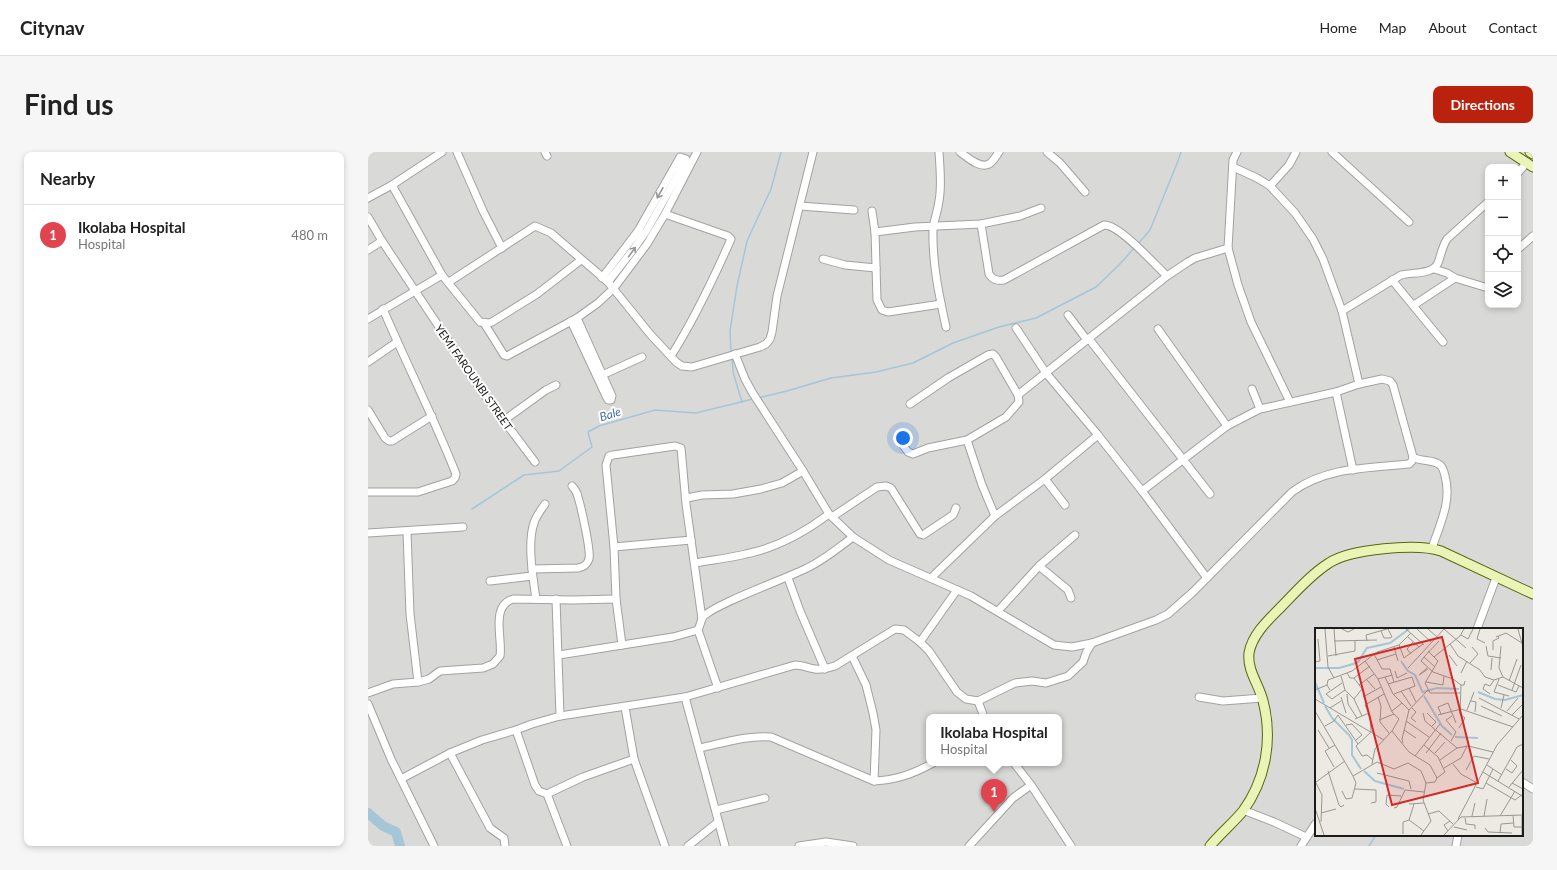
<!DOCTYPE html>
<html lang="en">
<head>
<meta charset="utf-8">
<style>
	body { margin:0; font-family:Lato,sans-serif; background:#f6f6f6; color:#222 }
	.controls { position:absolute; right:12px; top:12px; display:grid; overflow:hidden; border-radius:8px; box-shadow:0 2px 6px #0003 }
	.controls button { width:36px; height:36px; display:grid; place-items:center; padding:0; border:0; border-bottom:1px solid #e0e0e0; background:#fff; color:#222; font:20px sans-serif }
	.you { position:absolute; left:535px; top:286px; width:14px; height:14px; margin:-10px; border:3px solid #fff; border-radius:50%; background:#1a73e8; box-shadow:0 0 0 6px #1a73e833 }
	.badge { display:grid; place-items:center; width:26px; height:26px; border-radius:50%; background:#ba220d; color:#fff; font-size:13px; font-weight:700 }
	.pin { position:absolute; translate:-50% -33px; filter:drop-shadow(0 1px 2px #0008) }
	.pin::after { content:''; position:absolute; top:21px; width:14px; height:12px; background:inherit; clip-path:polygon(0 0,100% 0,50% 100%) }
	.popup { position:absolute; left:558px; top:562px; width:136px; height:52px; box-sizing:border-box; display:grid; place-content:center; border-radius:8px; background:#fff; filter:drop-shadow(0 1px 3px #0005); font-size:13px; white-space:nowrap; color:#767676 }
	.popup b { font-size:15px; color:#222 }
	.popup::after { content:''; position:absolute; left:50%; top:100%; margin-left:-8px; border:8px solid transparent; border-top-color:#fff }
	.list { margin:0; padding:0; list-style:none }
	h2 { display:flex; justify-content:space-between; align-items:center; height:52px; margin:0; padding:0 16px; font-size:17px }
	h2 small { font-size:13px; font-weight:400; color:#767676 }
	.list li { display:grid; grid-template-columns:26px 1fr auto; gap:12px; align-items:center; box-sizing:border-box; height:60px; padding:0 16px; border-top:1px solid #e0e0e0 }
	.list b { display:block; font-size:15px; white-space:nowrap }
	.list p { margin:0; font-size:13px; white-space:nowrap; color:#767676 }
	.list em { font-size:13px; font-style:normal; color:#767676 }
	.icon { flex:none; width:22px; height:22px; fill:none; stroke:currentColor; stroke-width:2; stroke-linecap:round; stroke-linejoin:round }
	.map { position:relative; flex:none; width:1165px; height:694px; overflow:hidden; border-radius:8px }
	header { display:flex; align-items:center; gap:24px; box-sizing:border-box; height:56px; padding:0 20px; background:#fff; border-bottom:1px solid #e0e0e0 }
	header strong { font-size:19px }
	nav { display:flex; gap:22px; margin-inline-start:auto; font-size:14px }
	.intro { display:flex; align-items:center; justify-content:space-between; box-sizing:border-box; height:96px; padding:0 24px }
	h1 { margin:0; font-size:28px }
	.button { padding:10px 18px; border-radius:8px; background:#ba220d; color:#fff; font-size:14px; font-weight:700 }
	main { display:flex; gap:24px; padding:0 24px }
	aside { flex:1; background:#fff; border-radius:8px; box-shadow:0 2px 6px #0003 }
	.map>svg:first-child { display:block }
</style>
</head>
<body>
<header>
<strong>Citynav</strong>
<nav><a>Home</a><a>Map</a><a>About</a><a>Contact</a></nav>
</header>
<div class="intro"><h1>Find us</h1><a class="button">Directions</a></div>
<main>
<aside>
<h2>Nearby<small></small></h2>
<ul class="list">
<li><span class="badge" style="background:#e0444e">1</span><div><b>Ikolaba Hospital</b><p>Hospital</p></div><em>480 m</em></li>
</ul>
</aside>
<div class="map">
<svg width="1165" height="694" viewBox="0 0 1165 694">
	<rect width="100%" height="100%" fill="#eceae2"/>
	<path fill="#d9d9d8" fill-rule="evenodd" d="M0,0H1165V694H0ZM1120,15H1150V153H1120ZM948,477H1154V683H948ZM561,565H691V611H561Z"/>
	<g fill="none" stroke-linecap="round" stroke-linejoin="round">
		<g stroke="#a4c6d7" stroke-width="1.5">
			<polyline points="770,92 782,78 810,9 813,0"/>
			<polyline points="363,201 362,179 369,134 379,89 403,37 413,0"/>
			<polyline points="364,205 365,220 374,250"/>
			<polyline points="390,246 419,239 463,226 508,220 545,211 585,191 631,175 668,166 728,135 751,113 767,95"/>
			<polyline points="104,357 156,323 191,319 224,295 220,280 231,274 287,258 328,261 385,247"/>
			<polyline points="1001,694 1008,683"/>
		</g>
		<polyline stroke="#a4c6d7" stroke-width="10" points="0,661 15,674 28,680 32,694"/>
		<g stroke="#a2a2a2" stroke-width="9">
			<g id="street">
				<polyline points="89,0 115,59 134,96"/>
				<polyline points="177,0 179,4"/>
				<path d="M571,0C572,17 574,33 571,49C570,58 566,68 565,77C564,110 571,143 578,175"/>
				<path d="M592,0C599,5 612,17 621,12C625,10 628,4 631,0"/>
				<polyline points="679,0 692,11 717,40"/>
				<polyline points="869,0 865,8 860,96 870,133 883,170 922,250"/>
				<polyline points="964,0 1041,70"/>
				<polyline points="865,15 889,26 902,34 927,61 945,87 955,107 974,159 991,232"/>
				<polyline points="1150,21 1159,10"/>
				<polyline points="24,33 74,123 112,170 121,171 124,170 169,142 213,108"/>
				<polyline points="902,34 921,13 928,0"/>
				<polyline points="0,46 24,33 74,0"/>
				<polyline points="432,54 486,58"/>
				<polyline points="504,59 507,80"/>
				<path d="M297,62L360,84L363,87C345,128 327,166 303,204"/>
				<polyline points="0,65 14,89 115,241 167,310"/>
				<path d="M613,72L621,122C625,128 629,129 636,128L736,73C751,72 787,113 799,124"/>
				<polyline points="1150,97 1165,84"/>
				<polyline points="0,98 14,89"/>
				<polyline points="455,107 477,113 508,116"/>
				<polyline points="1066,117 1079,121 1087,126 1120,136"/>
				<polyline points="234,126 270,79 311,7 312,5 318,7 314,16 279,78 265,98 240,130"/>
				<polyline points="1024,128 1075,190"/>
				<polyline points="81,130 167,74 183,81 240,130 282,182 308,210 314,214 324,215 392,195 398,192 402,187 404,180 409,144 445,0"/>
				<polyline points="573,152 520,160 514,158 509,148 507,80 547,75 613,72 652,64 673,56"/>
				<polyline points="1046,153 1087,126"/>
				<path d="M974,159L1033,123C1045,120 1064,123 1070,111C1073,103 1074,95 1079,87L1120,50"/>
				<polyline points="700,163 719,188"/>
				<polyline points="0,167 74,123"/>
				<polyline points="203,169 239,246 240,248 243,248 244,244 209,166"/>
				<polyline points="116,171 136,203 139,204 209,166 230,151 246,136 279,92 297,62 329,0"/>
				<polyline points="648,176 678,221 730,283 774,339 839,426"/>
				<polyline points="790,177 859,274"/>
				<polyline points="721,187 842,342"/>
				<polyline points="367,202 377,227 384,240 435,319 461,362 485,385 521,408 603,444 686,493 704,495 724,491"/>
				<polyline points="0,210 29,190"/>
				<polyline points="232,224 274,205"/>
				<polyline points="884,237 892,257"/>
				<polyline points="968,240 985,318"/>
				<polyline points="542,252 580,226 620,203 625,202 628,205 650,243"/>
				<polyline points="0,258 17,286 21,289 24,289 64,264"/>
				<polyline points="135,269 178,238 188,233"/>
				<polyline points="531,288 540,300 545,302 560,296 599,288 638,265 651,250 650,243 799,124 820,110 827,106 860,96"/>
				<polyline points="599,288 614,333 627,364"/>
				<path d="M1045,305C1053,310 1065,307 1072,313C1075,315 1076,320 1077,324C1084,349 1072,372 1064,396"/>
				<polyline points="677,327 697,353"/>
				<path d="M0,340H50L84,329L87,326L88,322C66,266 39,213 15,157"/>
				<polyline points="319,346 334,343 365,342 393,337 414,331 435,319"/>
				<polyline points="464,365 509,335 518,334 523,336 552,382 555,383 585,363 588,356"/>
				<polyline points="39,380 42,462 50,530"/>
				<polyline points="0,381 95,375"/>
				<polyline points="246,395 323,388"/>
				<path d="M327,411C344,408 362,406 378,402C408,396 437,380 461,362"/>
				<polyline points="671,414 700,438 703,446"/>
				<path d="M164,417L210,416C216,415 219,413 221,407C223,398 213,355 210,345C209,340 207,337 204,334"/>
				<polyline points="420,426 432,459 457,517"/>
				<polyline points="563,426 627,364 677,327 730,283"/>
				<polyline points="122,429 164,424"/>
				<path d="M168,447C165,426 159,391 166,371C168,364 173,358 177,352"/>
				<polyline points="188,447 192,564"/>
				<polyline points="630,459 671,414 707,383"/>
				<polyline points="1109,477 1128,426"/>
				<polyline points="330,478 350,536"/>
				<polyline points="552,490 589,438"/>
				<polyline points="254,493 248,447 246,395 238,313 241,304 245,303 307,294 313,296 318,352 334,467"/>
				<path d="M191,503L305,485L330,478C332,474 333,469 334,466C343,453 420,426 439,416C456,408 470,396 485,385"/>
				<polyline points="484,504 498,533 505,561 508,578 506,629"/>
				<path d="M0,541L25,532L50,530L61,527L72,519L115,516L125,512L132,504C135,487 122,454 145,447L204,448L248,447"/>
				<polyline points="317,545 357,694"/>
				<polyline points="831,545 855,549 894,546"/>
				<polyline points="610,549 616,565"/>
				<polyline points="0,552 23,607 66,694"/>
				<polyline points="257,555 266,607 297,694"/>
				<polyline points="148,578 167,633 171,639 179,642 199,694"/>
				<path d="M332,596C355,591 379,583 403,585L506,629C528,628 545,622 565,611"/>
				<polyline points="82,601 122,676 136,686 137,694"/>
				<polyline points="646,611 663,633 703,694"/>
				<path d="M33,627L82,601L114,588L148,578L164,572L192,564L317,545L427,513C434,513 440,516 447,517C454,518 460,516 467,514L527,477L536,478L552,490L561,499L589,540L598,547L610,549L647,531L664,529L678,531L700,524L715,510L718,501L724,491L788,468L800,462L825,440L924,340C957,315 1001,316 1041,312L1044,309L1045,305L1025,233L1022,229L1014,227L991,232L968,240L892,257L859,274L774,339"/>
				<polyline points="1154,630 1165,637"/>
				<polyline points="179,642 215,625 266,607"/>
				<polyline points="348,658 397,646"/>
				<polyline points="875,658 906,670 938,685"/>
				<polyline points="320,694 350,670"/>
				<polyline points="431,694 458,690 485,694"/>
				<polyline points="601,694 645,646 663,633"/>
				<polyline points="933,694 948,671"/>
				<polyline points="1088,694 1090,683"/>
			</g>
		</g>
		<g stroke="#54690c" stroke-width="11">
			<g id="secondary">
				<polyline points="1142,0 1165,15"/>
				<polyline points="1162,0 1165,2"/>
				<path d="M842,694C852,682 865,671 875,659C898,627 905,587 895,549C891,532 879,519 881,501C884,483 900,468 912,456C927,441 942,423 961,411C982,397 1049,391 1073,399L1165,442"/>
			</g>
		</g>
		<use href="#street" stroke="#fff" stroke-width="7"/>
		<use href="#secondary" stroke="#eaf4b7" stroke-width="9"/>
	</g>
	<defs><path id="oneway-shaft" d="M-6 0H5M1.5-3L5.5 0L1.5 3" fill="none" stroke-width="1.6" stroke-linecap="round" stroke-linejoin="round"/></defs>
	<g stroke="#989898">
		<use href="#oneway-shaft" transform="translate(292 41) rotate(119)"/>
		<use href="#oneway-shaft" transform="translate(264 100) rotate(-54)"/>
	</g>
	<g text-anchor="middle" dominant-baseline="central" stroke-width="4" stroke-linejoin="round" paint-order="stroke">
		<g font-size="11" fill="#1b1b1b" stroke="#fff">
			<text transform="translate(106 225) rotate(55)">YEMI FAROUNBI STREET</text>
		</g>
		<g font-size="12" font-style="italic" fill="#4f6fa4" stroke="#fff">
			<text transform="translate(242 262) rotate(-17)">Bale</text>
		</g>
	</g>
	<g transform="translate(947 476)">
		<rect width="208" height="208" fill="#eceae2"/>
		<path fill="none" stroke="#a4c6d7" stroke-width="2" d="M86,33L93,43L100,47L108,65M0,40H24L38,36L43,34L52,20L75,15L94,1M0,54L9,75M108,64L122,60L144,61M163,64L180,71L190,72L208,67M109,68L127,98L137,107M10,78L17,90L34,107L37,112V127L46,141M140,109L163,110M49,143L60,153L89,161"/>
		<path fill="none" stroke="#989792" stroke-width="1" d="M10,1L13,39L19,50M19,1L21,28M27,1L33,4L39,1M91,1L109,17M102,1L116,14M113,1L122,9M129,1L151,20M165,1L162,11L170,15M203,1L208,19M66,3L69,10H75L77,9L73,1M146,7L153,11L158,1M92,8L104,19M181,9L191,5L207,15M19,13L62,12M52,13L51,7L72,1M135,16L143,28L165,42L170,49L179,52L188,49M84,17L89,30L108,16M171,18L173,28L186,30M186,18L184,40L188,49L208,60M79,19L83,33M178,22V13L184,10L183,8M113,23L123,33L110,55L115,65H145M59,26L67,41H75L79,54M96,26L92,21L98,14M134,27L142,38M13,28L40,23V12M109,29L106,33L118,44L138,51L146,57H149L150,53M119,29L145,8L149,1M62,32L81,26M50,33L63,51L77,84L84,91L77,103L60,121L57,136M0,34L5,33L3,11M155,35L163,26L157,19M120,39L109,29L124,13M93,40L129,1M112,40L104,47L113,41M176,42L177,30M80,43L82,50L92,45M32,45L35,50H39L55,38M146,45L152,33M26,48L30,62L39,71L47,88M70,49L78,66L94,82M39,50L47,61L39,71M63,51L77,47M184,51L179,64L194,68M52,52L60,61M194,53L202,31M111,54L128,57L129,48M27,55L11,66L17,71L30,62M73,56L97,49L100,58L79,66M44,57L59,46M183,57L201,64L204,58M94,60L101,74M0,62L12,57M15,62L12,57L13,52L37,43L62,24L84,17L96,5M197,62L206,37M86,63L96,78M32,66L33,76L42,90M175,66L168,61L170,56L175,58L179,52M26,69L31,85M48,69L66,59M63,69L66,78L65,94L74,105M164,70L204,91M0,71L69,112M156,73L161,74L160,84M166,78L187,88M96,79L101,84L96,90L101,94M15,80L26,73M186,80L189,67M152,82L159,64M0,83L38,148L62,134L79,141L93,135L106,143L111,155L108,172L116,193L106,207M77,83L87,75M192,83L203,70M108,85L110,93L142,120M112,85L121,94L117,98M126,86L123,79L133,75L141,95M123,87L146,81L198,99M197,87L208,76M40,91L54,85M64,92L79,86M91,93L114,109M31,97L37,96L47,107L41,112M10,98L19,93L23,87L43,116M144,100L150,90L145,86L146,57M3,102L14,120M89,102L101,110M77,103L94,124L115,137L122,150M136,113L141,104L131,92L137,88M88,115L87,111L94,82L113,62M109,117L123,129L130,144L122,150L120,154L111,155M111,125L126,105M120,125L130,114M100,128L125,96M58,132L52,127L47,128L41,118L56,104L55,88L50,77L69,66M125,132L142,120L153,118L178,124M138,136L146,146L162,155M172,137L187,147M19,139L10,123L20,117M129,140L146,130L152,118M191,141L197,145L202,138L196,132M151,142L159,128L174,131M13,143L24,177L26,179L29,177M168,144L207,168M62,145L94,153L96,161M0,153L7,167L6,194M183,153L202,119L208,116M1,154L30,133M171,155L200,172L208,166M197,155L208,161M161,159L168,161L178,141M194,159L208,142M40,161L61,162V174L56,175M27,163L31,171L37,170M37,170L41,155L38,148M94,176L109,175M74,179L71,176L72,167L86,168M0,180L9,207M79,180L82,179L90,162L109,164M6,185L21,181M113,186L124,183L138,196M198,187L199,199H208M157,188L160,175M169,188L172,171M185,188L200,163M150,190L151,196L160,197V201M143,191L182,117L208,87M94,192L99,176M139,199L152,202M170,200L173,204L197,205M133,203L129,197L135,193M185,205L186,196L198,195M88,206V194L94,192L109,203M129,207L146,189L208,187M207,207V188"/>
		<path fill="#d62828" fill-opacity="0.15" stroke="#d62828" stroke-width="2" d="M127,9L163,155L77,177L40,31Z"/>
		<rect width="208" height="208" fill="none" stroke="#1b1b1b" stroke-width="2"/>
	</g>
</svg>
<div class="controls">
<button>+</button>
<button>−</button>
<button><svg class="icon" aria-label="locate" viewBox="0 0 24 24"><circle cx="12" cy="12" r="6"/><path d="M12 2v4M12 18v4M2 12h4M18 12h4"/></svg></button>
<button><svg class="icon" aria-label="layers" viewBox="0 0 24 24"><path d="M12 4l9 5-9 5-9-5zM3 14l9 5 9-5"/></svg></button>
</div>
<div class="you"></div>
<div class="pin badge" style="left:626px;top:660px;background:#e0444e">1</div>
<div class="popup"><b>Ikolaba Hospital</b>Hospital</div>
</div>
</main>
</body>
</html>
